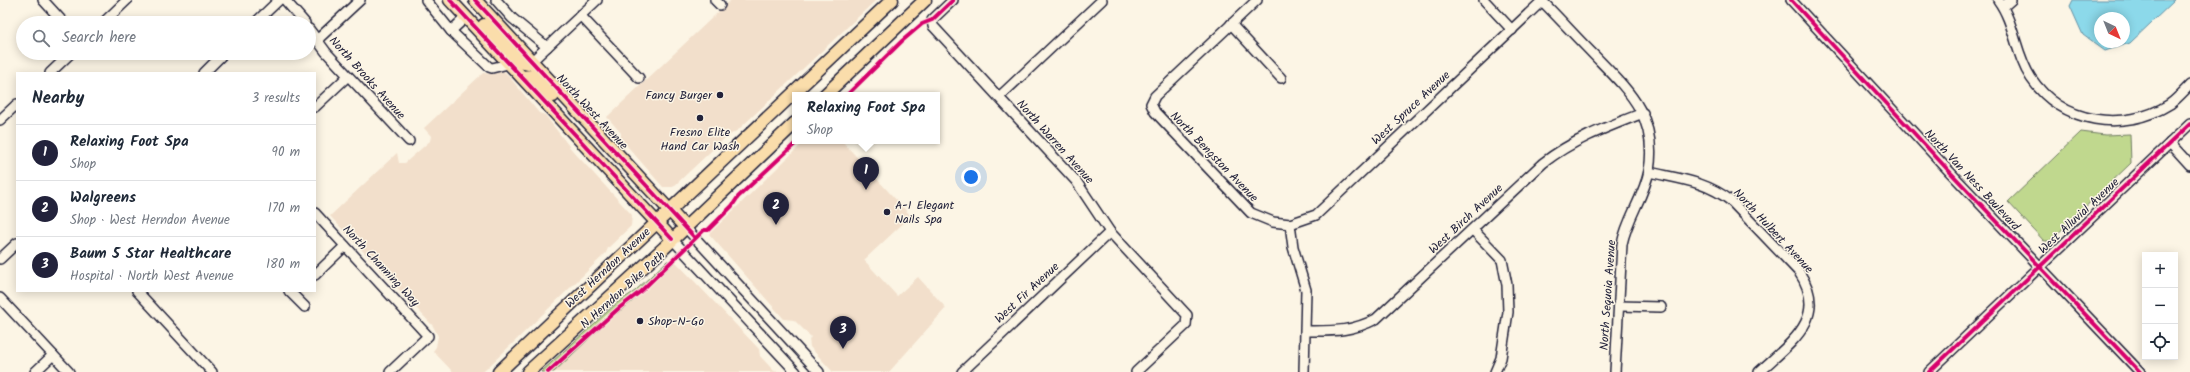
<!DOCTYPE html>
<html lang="en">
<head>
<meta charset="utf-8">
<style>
	body { margin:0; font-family:Kalam,sans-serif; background:#f6f6f7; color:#1f2937 }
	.controls { position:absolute; right:12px; bottom:12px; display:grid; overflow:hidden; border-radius:0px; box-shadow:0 2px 10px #0003 }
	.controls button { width:36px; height:36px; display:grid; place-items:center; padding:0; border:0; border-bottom:1px solid #e0e1e3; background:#fff; color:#1f2937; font:20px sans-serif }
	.compass { position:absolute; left:2094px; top:12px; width:36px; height:36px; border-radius:50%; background:#fff; box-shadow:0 2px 10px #0003; rotate:137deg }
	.you { position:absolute; left:971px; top:177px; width:14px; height:14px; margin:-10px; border:3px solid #fff; border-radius:50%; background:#1a73e8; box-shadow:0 0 0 6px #1a73e833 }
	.badge { display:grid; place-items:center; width:26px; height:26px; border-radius:50%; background:#22223b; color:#fff; font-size:13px; font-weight:700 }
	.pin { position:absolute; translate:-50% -33px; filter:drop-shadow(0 1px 2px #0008) }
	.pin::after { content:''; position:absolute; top:21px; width:14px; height:12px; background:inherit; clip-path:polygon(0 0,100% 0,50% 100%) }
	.popup { position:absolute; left:792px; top:92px; width:148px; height:52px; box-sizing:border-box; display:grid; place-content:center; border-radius:0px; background:#fff; filter:drop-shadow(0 1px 3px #0005); font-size:13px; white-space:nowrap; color:#747a83 }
	.popup b { font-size:15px; color:#1f2937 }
	.popup::after { content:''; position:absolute; left:50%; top:100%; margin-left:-8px; border:8px solid transparent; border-top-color:#fff }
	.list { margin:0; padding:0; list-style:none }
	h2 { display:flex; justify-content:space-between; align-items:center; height:52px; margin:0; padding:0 16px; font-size:17px }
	h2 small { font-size:13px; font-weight:400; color:#747a83 }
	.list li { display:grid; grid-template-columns:26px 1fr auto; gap:12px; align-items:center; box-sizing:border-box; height:56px; padding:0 16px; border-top:1px solid #e0e1e3 }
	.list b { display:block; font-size:15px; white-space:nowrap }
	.list p { margin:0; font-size:13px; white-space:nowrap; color:#747a83 }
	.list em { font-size:13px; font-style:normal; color:#747a83 }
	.icon { flex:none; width:22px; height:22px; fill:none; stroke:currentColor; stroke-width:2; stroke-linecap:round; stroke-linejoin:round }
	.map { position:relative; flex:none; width:2190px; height:372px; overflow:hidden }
	.search { position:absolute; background:#fff; box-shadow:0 2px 10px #0003; left:16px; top:16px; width:300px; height:44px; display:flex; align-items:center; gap:10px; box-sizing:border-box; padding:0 14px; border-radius:22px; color:#747a83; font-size:15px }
	.panel { position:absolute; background:#fff; box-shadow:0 2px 10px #0003; left:16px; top:72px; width:300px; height:220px; border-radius:0px }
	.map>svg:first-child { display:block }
</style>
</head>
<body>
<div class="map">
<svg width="2190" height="372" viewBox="0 0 2190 372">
	<rect width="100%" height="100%" fill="#fcf5e5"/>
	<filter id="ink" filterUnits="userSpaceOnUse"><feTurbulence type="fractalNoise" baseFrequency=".025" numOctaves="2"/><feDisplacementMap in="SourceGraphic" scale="8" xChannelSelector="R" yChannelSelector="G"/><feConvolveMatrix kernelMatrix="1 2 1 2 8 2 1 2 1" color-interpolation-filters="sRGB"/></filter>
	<g filter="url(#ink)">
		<g fill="#f2dfcb">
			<polygon points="731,0 876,0 738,130 726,137 673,187 663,187 621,139 621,133 607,117"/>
			<polygon points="503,71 507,74 539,113 545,115 572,150 632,215 631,226 608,248 606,253 483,372 453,372 433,351 436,347 438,336 433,326 330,216 397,153 399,163 405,163 430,141 431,136 424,128 483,73 492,74"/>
			<polygon points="805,141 842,141 911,216 864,260 897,296 918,277 946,308 889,372 833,372 810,347 809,339 811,337 794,320 784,319 709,234"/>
			<polygon points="676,262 759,349 760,356 774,371 782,372 553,372 612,317"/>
		</g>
		<g fill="#c0d88e" stroke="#717d64">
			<polygon points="2081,132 2105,135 2130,134 2131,163 2050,241 2044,241 2008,202"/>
			<polygon points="677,260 633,301 612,317 554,372 541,372 617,303 635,291 667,261"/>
		</g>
		<path fill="#8cd9ea" stroke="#6290a4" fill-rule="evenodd" d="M2073,0H2175L2130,43L2105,51L2083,35L2070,6ZM2100,18H2124V42H2100Z"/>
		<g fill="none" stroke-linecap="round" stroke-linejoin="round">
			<g stroke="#22223b" stroke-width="12">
				<g id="minor">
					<polyline points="43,0 64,23"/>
					<polyline points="285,0 305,23"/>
					<polyline points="426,0 451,31 489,67 492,68 508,64"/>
					<polyline points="496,0 512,18 547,47"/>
					<polyline points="715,0 720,5"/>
					<polyline points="953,0 932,20 933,26 1076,181 1110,232 1187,315 1186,325 1136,372"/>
					<polyline points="1257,0 1155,96 1151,104 1155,112 1251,213 1273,222 1290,224 1316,215 1543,0"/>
					<polyline points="1484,0 1512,30"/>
					<polyline points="1791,0 1949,171 2140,372"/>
					<path d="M1998,0C2015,23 2015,54 2031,78C2062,124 2124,133 2170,104C2177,99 2184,91 2190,85"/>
					<path d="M1542,1C1560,19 1577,38 1595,56C1629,91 1658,117 1649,171C1644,197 1627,218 1622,244L1615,372"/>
					<polyline points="2003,7 2011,0"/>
					<polyline points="580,15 639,78"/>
					<polyline points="103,23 127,0"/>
					<polyline points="255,23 279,0"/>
					<polyline points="1231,24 1281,78"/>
					<polyline points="309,29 326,52 409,141"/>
					<polyline points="451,31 466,17"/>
					<polyline points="317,40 360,0"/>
					<polyline points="531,62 597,0"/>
					<polyline points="50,73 71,53"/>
					<polyline points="204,73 224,53"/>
					<polyline points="999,97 1102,0"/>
					<polyline points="315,107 348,76"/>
					<polyline points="0,120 17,104"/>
					<polyline points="2170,143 2190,165"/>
					<path d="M1649,172C1679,179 1706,181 1731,201L1799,272C1830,318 1790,343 1759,372"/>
					<polyline points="315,213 428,336 390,372"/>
					<polyline points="1290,224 1293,247 1306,290 1304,372"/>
					<polyline points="685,227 819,372"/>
					<polyline points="1473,230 1502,260 1507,285 1508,312 1501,358 1495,372"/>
					<polyline points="672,239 796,372"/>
					<polyline points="0,259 17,243"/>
					<polyline points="315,275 345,246"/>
					<polyline points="137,291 212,372"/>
					<polyline points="289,291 305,307"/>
					<polyline points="0,298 69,372"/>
					<polyline points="1619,306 1661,307"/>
					<path d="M1306,331C1333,331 1351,332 1376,319L1543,163C1574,139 1607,127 1643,113"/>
					<polyline points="35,372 53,355"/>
					<polyline points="962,372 1110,232"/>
					<polyline points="1929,372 2190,124"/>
				</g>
			</g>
			<g stroke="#22223b" stroke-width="15">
				<g id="major">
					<polyline points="450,0 672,239"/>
					<polyline points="475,0 685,227"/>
					<polyline points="484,25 519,62 528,64 531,62"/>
					<polyline points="522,77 532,76 553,96"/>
					<polyline points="825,95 925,0"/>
					<polyline points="499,372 892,0"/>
					<polyline points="528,372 664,248 795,123"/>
				</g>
			</g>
			<use href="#minor" stroke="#fcf5e5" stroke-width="9"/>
			<use href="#major" stroke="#faddab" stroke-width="12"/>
			<g stroke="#fcf5e5" stroke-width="6">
				<g id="cycleway">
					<polyline points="450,0 672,239"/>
					<polyline points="475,0 695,238"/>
					<polyline points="1791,0 1949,171 2140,372"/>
					<polyline points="847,95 902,41 922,24 932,20 953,0"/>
					<polyline points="548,372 619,308 640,292 704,230 708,230 732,206 738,197 798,141"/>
					<polyline points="1929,372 2190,124"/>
				</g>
			</g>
			<use href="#cycleway" stroke="#d6006c" stroke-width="4"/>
		</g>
	</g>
	<g fill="#22223b" stroke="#fcf5e5" stroke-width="1.5">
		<circle cx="720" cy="95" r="4"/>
		<circle cx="700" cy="118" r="4"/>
		<circle cx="887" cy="212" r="4"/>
		<circle cx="640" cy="321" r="4"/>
	</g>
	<g text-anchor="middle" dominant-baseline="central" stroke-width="3" stroke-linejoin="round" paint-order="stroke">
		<g font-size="12" fill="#22223b" stroke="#fcf5e5">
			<text transform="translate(367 78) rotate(48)">North Brooks Avenue</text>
			<text transform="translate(1411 108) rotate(-43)">West Spruce Avenue</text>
			<text transform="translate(592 112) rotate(47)">North West Avenue</text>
			<text transform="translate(1055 142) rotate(48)">North Warren Avenue</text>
			<text transform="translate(1214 157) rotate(46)">North Bengston Avenue</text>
			<text transform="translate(1972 180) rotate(47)">North Van Ness Boulevard</text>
			<text transform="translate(2079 216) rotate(-43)">West Alluvial Avenue</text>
			<text transform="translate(1466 219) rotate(-43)">West Birch Avenue</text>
			<text transform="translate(1773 231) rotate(47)">North Hulbert Avenue</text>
			<text transform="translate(381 266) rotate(47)">North Channing Way</text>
			<text transform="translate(608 268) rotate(-43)">West Herndon Avenue</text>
			<text transform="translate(623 290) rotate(-42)">N Herndon Bike Path</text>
			<text transform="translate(1027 293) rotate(-43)">West Fir Avenue</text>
			<text transform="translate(1608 295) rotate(-86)">North Sequoia Avenue</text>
		</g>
		<g font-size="12" fill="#22223b" stroke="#fcf5e5" text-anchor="start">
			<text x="712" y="95" text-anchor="end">Fancy Burger</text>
			<text x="700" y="132" text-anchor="middle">Fresno Elite<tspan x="700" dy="14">Hand Car Wash</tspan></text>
			<text x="895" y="205">A-1 Elegant<tspan x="895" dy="14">Nails Spa</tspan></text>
			<text x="648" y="321">Shop-N-Go</text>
		</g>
	</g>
</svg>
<div class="controls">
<button>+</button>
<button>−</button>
<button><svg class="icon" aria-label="locate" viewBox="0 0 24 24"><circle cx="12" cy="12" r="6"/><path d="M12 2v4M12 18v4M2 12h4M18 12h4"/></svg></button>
</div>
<svg class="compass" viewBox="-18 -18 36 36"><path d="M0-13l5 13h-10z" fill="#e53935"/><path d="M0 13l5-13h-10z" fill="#747a83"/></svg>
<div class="you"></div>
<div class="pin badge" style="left:866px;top:190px">1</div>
<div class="popup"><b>Relaxing Foot Spa</b>Shop</div>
<div class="pin badge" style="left:776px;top:225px">2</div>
<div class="pin badge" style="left:843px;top:349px">3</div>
<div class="search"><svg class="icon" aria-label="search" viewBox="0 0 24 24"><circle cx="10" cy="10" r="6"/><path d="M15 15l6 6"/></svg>Search here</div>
<section class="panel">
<h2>Nearby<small>3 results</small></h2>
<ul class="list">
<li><span class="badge">1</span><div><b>Relaxing Foot Spa</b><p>Shop</p></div><em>90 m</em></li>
<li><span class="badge">2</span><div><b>Walgreens</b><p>Shop · West Herndon Avenue</p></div><em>170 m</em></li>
<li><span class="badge">3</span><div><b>Baum 5 Star Healthcare</b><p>Hospital · North West Avenue</p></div><em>180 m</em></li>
</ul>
</section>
</div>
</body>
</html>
